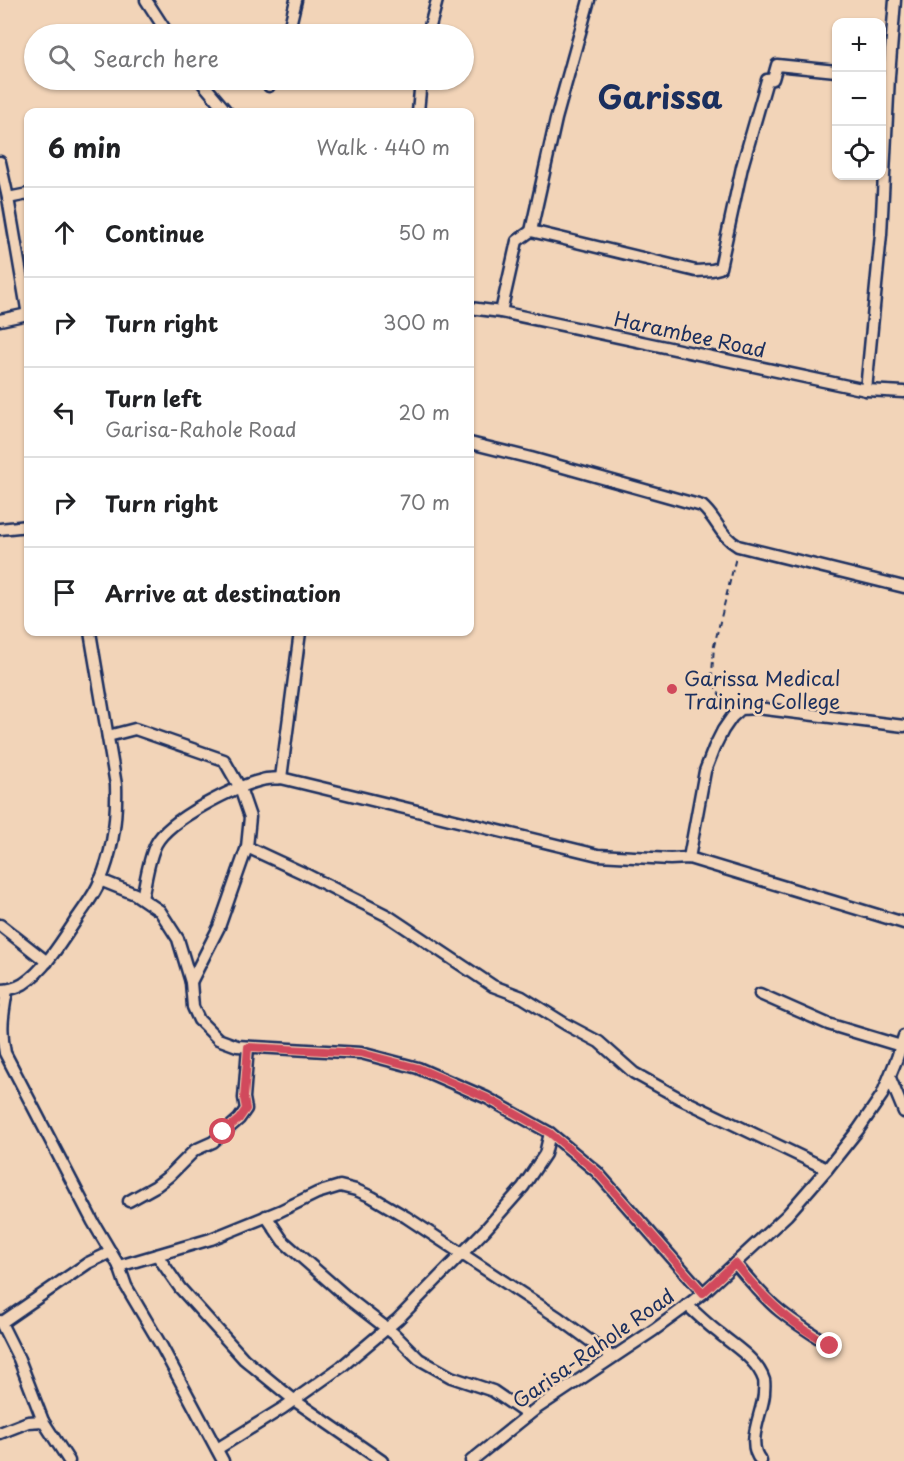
<!DOCTYPE html>
<html lang="en">
<head>
<meta charset="utf-8">
<style>
	body { margin:0; font-family:"Playpen Sans",sans-serif; background:#f6f6f6; color:#202124 }
	.controls { position:absolute; right:18px; top:18px; display:grid; overflow:hidden; border-radius:12px; box-shadow:0 2px 4px #0004 }
	.controls button { width:54px; height:54px; display:grid; place-items:center; padding:0; border:0; border-bottom:2px solid #e0e0e0; background:#fff; color:#202124; font:30px sans-serif }
	.stop { position:absolute; width:18px; height:18px; margin:-14px; border:4px solid #d1495b; border-radius:50%; background:#fff }
	.stop.end { background:#d1495b; border-color:#fff; box-shadow:0 2px 6px #0008 }
	.list { margin:0; padding:0; list-style:none }
	h2 { display:flex; justify-content:space-between; align-items:center; height:78px; margin:0; padding:0 24px; font-size:26px }
	h2 small { font-size:20px; font-weight:400; color:#757577 }
	.list li { display:grid; grid-template-columns:39px 1fr auto; gap:18px; align-items:center; box-sizing:border-box; height:90px; padding:0 24px; border-top:2px solid #e0e0e0 }
	.list b { display:block; font-size:22px; white-space:nowrap }
	.list p { margin:0; font-size:20px; white-space:nowrap; color:#757577 }
	.list em { font-size:20px; font-style:normal; color:#757577 }
	.icon { flex:none; width:33px; height:33px; fill:none; stroke:currentColor; stroke-width:2; stroke-linecap:round; stroke-linejoin:round }
	.map { position:relative; flex:none; width:904px; height:1461px; overflow:hidden }
	.search { position:absolute; background:#fff; box-shadow:0 2px 4px #0004; left:24px; top:24px; width:450px; height:66px; display:flex; align-items:center; gap:15px; box-sizing:border-box; padding:0 21px; border-radius:33px; color:#757577; font-size:22px }
	.panel { position:absolute; background:#fff; box-shadow:0 2px 4px #0004; left:24px; top:108px; width:450px; height:528px; border-radius:12px }
	.map>svg:first-child { display:block }
</style>
</head>
<body>
<div class="map">
<svg width="904" height="1461" viewBox="0 0 904 1461">
	<rect width="100%" height="100%" fill="#f2d4b8"/>
	<filter id="ink" filterUnits="userSpaceOnUse"><feTurbulence type="fractalNoise" baseFrequency=".0167" numOctaves="2"/><feDisplacementMap in="SourceGraphic" scale="12" xChannelSelector="R" yChannelSelector="G"/><feConvolveMatrix kernelMatrix="1 2 1 2 8 2 1 2 1" color-interpolation-filters="sRGB"/></filter>
	<g filter="url(#ink)">
		<g fill="none" stroke-linecap="round" stroke-linejoin="round">
			<g stroke="#1b2f5e" stroke-width="15">
				<g id="street">
					<polyline points="146,0 168,34"/>
					<polyline points="288,34 296,0"/>
					<polyline points="428,34 437,0"/>
					<polyline points="200,80 227,112"/>
					<polyline points="269,86 272,80"/>
					<polyline points="418,112 421,80"/>
					<polyline points="0,162 8,198 28,315"/>
					<polyline points="8,198 28,194"/>
					<polyline points="531,231 696,271 712,270 720,268 742,167 767,80 773,79 777,65 836,71"/>
					<polyline points="470,308 501,312 866,390 904,392"/>
					<polyline points="501,312 517,241 531,231 556,119 589,0"/>
					<polyline points="0,320 28,314"/>
					<polyline points="866,390 881,234 889,76 895,0"/>
					<path d="M470,443L531,458L702,506C718,520 719,535 738,546L904,587"/>
					<polyline points="0,529 28,526"/>
					<polyline points="108,736 135,729 224,760 240,788 250,817 247,847 219,927 191,982"/>
					<polyline points="281,778 300,632"/>
					<polyline points="247,847 303,873 388,916 493,986 522,997 567,1025 599,1042 634,1073 679,1098 827,1169"/>
					<polyline points="689,858 705,771 714,748 723,730 732,717 741,709 757,708 904,726"/>
					<polyline points="100,880 135,894 160,911 178,939 191,982 193,1007 199,1020 218,1039 237,1046 361,1053 418,1068 487,1098 550,1133 597,1172 703,1293"/>
					<path d="M142,898C146,881 148,860 156,844C169,819 236,786 262,780C268,778 275,779 281,778L598,855L670,859L689,858L904,923"/>
					<polyline points="0,925 47,962"/>
					<path d="M0,990C7,990 16,988 23,984C45,970 64,938 78,917C86,905 95,894 100,881C113,851 117,818 116,785L90,632"/>
					<path d="M7,990C3,1014 0,1029 5,1053L93,1222L119,1266L126,1286L162,1347L223,1461"/>
					<polyline points="760,994 828,1024 901,1046"/>
					<polyline points="890,1078 904,1112"/>
					<polyline points="129,1201 156,1186 169,1176 195,1150 213,1142 239,1119 246,1109 244,1098 248,1047"/>
					<polyline points="266,1216 283,1241 349,1299 394,1334 419,1359 451,1377 493,1391 528,1415"/>
					<polyline points="157,1255 180,1288 244,1359 294,1400 382,1461"/>
					<path d="M735,1263C749,1280 764,1298 780,1311C796,1324 814,1334 830,1346"/>
					<polyline points="119,1266 211,1239 280,1211 317,1193 340,1186 356,1190 372,1197 406,1217 559,1318 612,1357"/>
					<path d="M687,1305C698,1315 708,1325 719,1333C735,1347 757,1359 764,1380C765,1384 764,1389 764,1394C762,1415 745,1443 761,1461"/>
					<polyline points="0,1321 19,1359 43,1421"/>
					<polyline points="1,1323 88,1263 111,1252"/>
					<polyline points="0,1433 28,1422 43,1421 69,1461"/>
					<polyline points="217,1449 283,1408 341,1367 398,1319 485,1230 523,1187 545,1154 550,1133"/>
					<polyline points="471,1461 537,1408 654,1330 680,1311 703,1293 787,1215 827,1169 858,1130 882,1095 897,1058 904,1036"/>
				</g>
			</g>
			<polyline stroke="#1b2f5e" stroke-width="2" stroke-dasharray="6 4.5" stroke-linecap="butt" points="726,707 716,688 712,674 714,646 736,557"/>
			<use href="#street" stroke="#f2d4b8" stroke-width="10"/>
		</g>
	</g>
	<g fill="none" stroke-linecap="round" stroke-linejoin="round" filter="url(#ink)">
		<path stroke="#d1495b" stroke-width="8" d="M223,1132L239,1119L246,1109L244,1098L248,1047L361,1053L418,1068L487,1098L550,1133L597,1172L703,1293L735,1263C752,1284 770,1304 791,1320C804,1330 817,1337 830,1346"/>
	</g>
	<circle fill="#d1495b" stroke="#f2d4b8" stroke-width="2" cx="672" cy="689" r="6"/>
	<g text-anchor="middle" dominant-baseline="central" stroke-width="5" stroke-linejoin="round" paint-order="stroke">
		<g font-size="20" fill="#1b2f5e" stroke="#f2d4b8">
			<text transform="translate(690 334) rotate(12)">Harambee Road</text>
			<text transform="translate(593 1348) rotate(-35)">Garisa-Rahole Road</text>
		</g>
		<g font-size="20" fill="#1b2f5e" stroke="#f2d4b8" text-anchor="start">
			<text x="684" y="678">Garissa Medical<tspan x="684" dy="23">Training College</tspan></text>
		</g>
		<g font-size="32" font-weight="bold" fill="#1b2f5e" stroke="#f2d4b8">
			<text x="660" y="96">Garissa</text>
		</g>
	</g>
</svg>
<div class="controls">
<button>+</button>
<button>−</button>
<button><svg class="icon" aria-label="locate" viewBox="0 0 24 24"><circle cx="12" cy="12" r="6"/><path d="M12 2v4M12 18v4M2 12h4M18 12h4"/></svg></button>
</div>
<div class="stop" style="left:223px;top:1132px"></div>
<div class="stop end" style="left:830px;top:1346px"></div>
<div class="search"><svg class="icon" aria-label="search" viewBox="0 0 24 24"><circle cx="10" cy="10" r="6"/><path d="M15 15l6 6"/></svg>Search here</div>
<section class="panel">
<h2>6 min<small>Walk · 440 m</small></h2>
<ul class="list">
<li><svg class="icon" aria-label="ahead" viewBox="0 0 24 24"><path d="M12 20V5M6 11l6-6 6 6"/></svg><div><b>Continue</b></div><em>50 m</em></li>
<li><svg class="icon" aria-label="right" viewBox="0 0 24 24"><path d="M7 20v-9h11M14 6l5 5-5 5"/></svg><div><b>Turn right</b></div><em>300 m</em></li>
<li><svg class="icon" aria-label="left" viewBox="0 0 24 24"><path d="M17 20v-9H6M10 6l-5 5 5 5"/></svg><div><b>Turn left</b><p>Garisa-Rahole Road</p></div><em>20 m</em></li>
<li><svg class="icon" aria-label="right" viewBox="0 0 24 24"><path d="M7 20v-9h11M14 6l5 5-5 5"/></svg><div><b>Turn right</b></div><em>70 m</em></li>
<li><svg class="icon" aria-label="arrive" viewBox="0 0 24 24"><path d="M6 21V4h12l-3 4 3 4H6"/></svg><div><b>Arrive at destination</b></div></li>
</ul>
</section>
</div>
</body>
</html>
